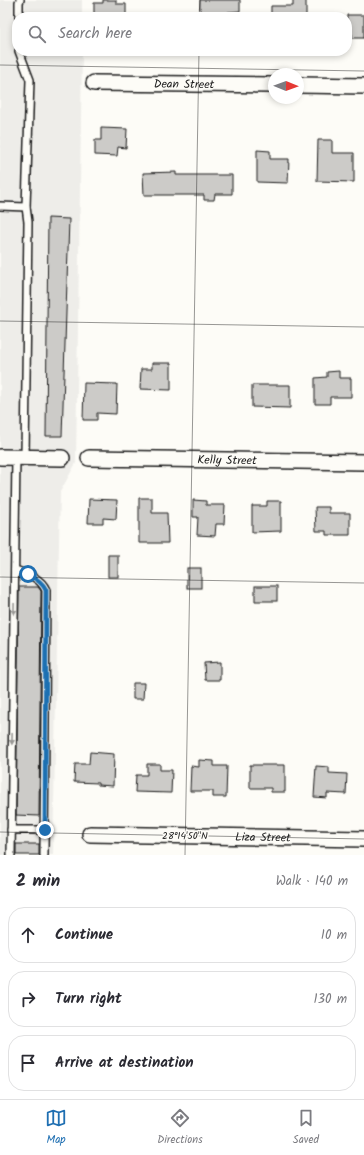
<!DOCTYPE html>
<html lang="en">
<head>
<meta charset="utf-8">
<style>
	body { margin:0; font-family:Kalam,sans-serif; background:#f2f2f3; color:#2b2b33 }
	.compass { position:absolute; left:268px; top:68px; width:36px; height:36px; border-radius:50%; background:#fff; box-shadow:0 2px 6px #0003; rotate:91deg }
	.stop { position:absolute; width:12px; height:12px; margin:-9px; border:3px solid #1f6fb2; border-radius:50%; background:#fff }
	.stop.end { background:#1f6fb2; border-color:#fff; box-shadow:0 1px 4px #0008 }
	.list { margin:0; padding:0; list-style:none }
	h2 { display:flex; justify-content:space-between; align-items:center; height:52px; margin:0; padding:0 16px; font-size:17px }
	h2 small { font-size:13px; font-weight:400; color:#7c7c81 }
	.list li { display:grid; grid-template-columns:26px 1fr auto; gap:12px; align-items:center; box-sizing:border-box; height:56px; margin:0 8px 8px; padding:0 8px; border:1px solid #e1e1e2; border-radius:16px }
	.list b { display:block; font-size:15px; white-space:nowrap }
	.list em { font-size:13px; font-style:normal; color:#7c7c81 }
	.icon { flex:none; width:22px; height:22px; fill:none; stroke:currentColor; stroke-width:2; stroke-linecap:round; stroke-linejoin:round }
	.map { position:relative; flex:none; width:364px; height:855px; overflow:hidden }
	.search { position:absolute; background:#fff; box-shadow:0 2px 6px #0003; left:12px; right:12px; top:12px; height:44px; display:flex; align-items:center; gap:10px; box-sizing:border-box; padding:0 14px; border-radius:16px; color:#7c7c81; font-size:15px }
	.sheet { height:244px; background:#fff }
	nav { display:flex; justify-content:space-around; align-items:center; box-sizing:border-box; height:56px; border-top:1px solid #e1e1e2; background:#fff; font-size:11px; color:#7c7c81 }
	nav a { display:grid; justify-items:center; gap:2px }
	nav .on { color:#1f6fb2 }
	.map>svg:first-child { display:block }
</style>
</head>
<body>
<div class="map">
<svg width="364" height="855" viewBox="0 0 364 855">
	<rect width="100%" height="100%" fill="#fdfcf7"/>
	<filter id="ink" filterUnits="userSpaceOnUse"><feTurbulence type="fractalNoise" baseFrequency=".025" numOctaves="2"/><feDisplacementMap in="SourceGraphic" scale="8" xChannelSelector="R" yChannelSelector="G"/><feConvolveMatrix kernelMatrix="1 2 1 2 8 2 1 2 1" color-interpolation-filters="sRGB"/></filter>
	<g filter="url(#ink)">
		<polygon fill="#eeede9" points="0,0 82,0 82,17 17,17 17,51 82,51 76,463 60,492 53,855 0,855"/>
		<g fill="#cccbc8" stroke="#1c1c1c">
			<polygon points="103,0 116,0 116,4 126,4 126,17 94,17 94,3 103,3"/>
			<polygon points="200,0 240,0 240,11 228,12 228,16 212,16 212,12 200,12"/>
			<polygon points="293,0 306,0 306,17 271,17 271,6 293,6"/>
			<polygon points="347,15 364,15 364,38 352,38 352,34 347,34"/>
			<polygon points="101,128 127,129 126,148 118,147 117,156 95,155 95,140 101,140"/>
			<polygon points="318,140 332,140 332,153 354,153 354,182 317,181"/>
			<polygon points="257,150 270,151 270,159 289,159 288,183 257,182"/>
			<polygon points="176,172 176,175 232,175 232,194 215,194 214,200 204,200 204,195 144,195 143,173"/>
			<polygon points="48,218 69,219 62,436 46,436"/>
			<polygon points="152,363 171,363 171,390 140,389 141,369 152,369"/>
			<polygon points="339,371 339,378 351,378 351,397 330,397 330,404 315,404 315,378 327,377 327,372"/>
			<polygon points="84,383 117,384 116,414 97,413 97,420 83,420"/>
			<polygon points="252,385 290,385 290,408 252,407"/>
			<polygon points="139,498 152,498 152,513 167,513 168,543 139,543"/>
			<polygon points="89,499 117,500 116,519 103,518 103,523 88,523"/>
			<polygon points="193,500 206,501 206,505 225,505 224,524 216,524 215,536 197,535 198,517 193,517"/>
			<polygon points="267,501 281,501 281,531 252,532 252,506 267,506"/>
			<polygon points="315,507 329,507 329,513 350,513 350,535 326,535 326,531 316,531"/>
			<rect x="108" y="555" width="10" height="22"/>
			<rect x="187" y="568" width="14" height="20"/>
			<rect x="255" y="586" width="22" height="15"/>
			<polygon points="19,587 38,587 41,591 39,816 16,815"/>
			<polygon points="220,662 220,680 205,680 204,663"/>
			<polygon points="133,683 144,683 143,699 133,699"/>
			<polygon points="90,752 114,754 113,786 98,785 98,783 74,782 75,764 89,764"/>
			<polygon points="199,760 214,761 214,766 227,766 226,797 213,797 213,791 190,791 191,766 199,767"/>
			<polygon points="147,764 160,764 160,770 172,770 171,793 135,792 136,775 147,775"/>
			<polygon points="250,765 285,765 285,792 271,792 271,788 250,788"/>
			<polygon points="316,766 329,767 329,773 347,774 346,794 327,793 327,798 314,797"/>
			<rect x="16" y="844" width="23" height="11"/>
		</g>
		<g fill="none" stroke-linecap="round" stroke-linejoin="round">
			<g stroke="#1c1c1c" stroke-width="10">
				<g id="lane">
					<polyline points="19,17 19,2 20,0"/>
					<polyline points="19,51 30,80 26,207 28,222 25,457"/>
					<polyline points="0,206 26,207"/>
					<path d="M15,570C27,574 40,577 46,590L44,855"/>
					<polyline points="11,830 45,830"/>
					<polyline points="11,855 16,457"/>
				</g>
			</g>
			<g stroke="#1c1c1c" stroke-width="18">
				<g id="street">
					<path id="s1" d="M94,83L274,85"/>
					<polyline points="298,85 364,86"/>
					<polyline points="0,457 62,458"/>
					<path id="s2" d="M89,458L364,462"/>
					<path id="s3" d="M90,834L364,839"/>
				</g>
			</g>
			<use href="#lane" stroke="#fdfcf7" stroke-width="7"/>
			<use href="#street" stroke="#fdfcf7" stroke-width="15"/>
		</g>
		<defs><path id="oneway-solid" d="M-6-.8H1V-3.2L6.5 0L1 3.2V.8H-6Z"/></defs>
		<g fill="#989794">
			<use href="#oneway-solid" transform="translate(14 609) rotate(91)"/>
			<use href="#oneway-solid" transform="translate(12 739) rotate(91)"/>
		</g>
	</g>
	<g fill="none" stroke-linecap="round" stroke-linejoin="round" filter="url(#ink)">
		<path stroke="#1f6fb2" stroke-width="5" d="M28,574C36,579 42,582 46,590L45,830"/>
	</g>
	<path fill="none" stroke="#1c1c1c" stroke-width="1" stroke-opacity="0.45" d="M199,17L200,0M0,65L364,71M0,321L364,327M0,577L364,583M0,832L364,839M185,855L199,51"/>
	<g text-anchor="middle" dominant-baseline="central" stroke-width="3" stroke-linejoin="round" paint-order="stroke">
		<g font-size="12" fill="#1c1c1c" stroke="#fdfcf7">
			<text stroke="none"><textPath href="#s1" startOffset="90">Dean Street</textPath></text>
			<text stroke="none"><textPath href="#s2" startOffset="138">Kelly Street</textPath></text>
			<text stroke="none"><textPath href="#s3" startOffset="173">Liza Street</textPath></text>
		</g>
	</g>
	<g font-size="10" text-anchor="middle" fill="#1c1c1c" stroke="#fdfcf7" stroke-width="3" stroke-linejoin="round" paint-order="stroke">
		<text x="185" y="839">28°14'50"N</text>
	</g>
</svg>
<svg class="compass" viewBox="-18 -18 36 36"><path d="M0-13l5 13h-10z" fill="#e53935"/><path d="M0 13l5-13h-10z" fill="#7c7c81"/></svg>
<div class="stop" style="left:28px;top:574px"></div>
<div class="stop end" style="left:45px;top:830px"></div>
<div class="search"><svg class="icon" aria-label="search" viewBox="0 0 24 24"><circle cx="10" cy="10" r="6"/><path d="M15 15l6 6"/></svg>Search here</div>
</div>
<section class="sheet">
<h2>2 min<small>Walk · 140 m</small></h2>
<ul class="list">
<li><svg class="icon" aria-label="ahead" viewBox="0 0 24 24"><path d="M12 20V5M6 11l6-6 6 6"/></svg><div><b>Continue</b></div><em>10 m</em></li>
<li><svg class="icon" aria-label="right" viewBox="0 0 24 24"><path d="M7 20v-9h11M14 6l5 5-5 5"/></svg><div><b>Turn right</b></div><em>130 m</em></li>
<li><svg class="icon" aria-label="arrive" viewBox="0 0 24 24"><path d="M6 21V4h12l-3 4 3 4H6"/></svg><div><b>Arrive at destination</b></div></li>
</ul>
</section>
<nav>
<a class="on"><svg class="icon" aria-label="map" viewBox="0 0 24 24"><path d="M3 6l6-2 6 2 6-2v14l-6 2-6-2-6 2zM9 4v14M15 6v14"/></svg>Map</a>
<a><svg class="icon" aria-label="directions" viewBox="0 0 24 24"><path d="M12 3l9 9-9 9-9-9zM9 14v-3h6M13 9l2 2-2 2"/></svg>Directions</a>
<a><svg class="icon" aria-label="saved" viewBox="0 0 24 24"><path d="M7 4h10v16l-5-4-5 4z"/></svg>Saved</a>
</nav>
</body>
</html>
